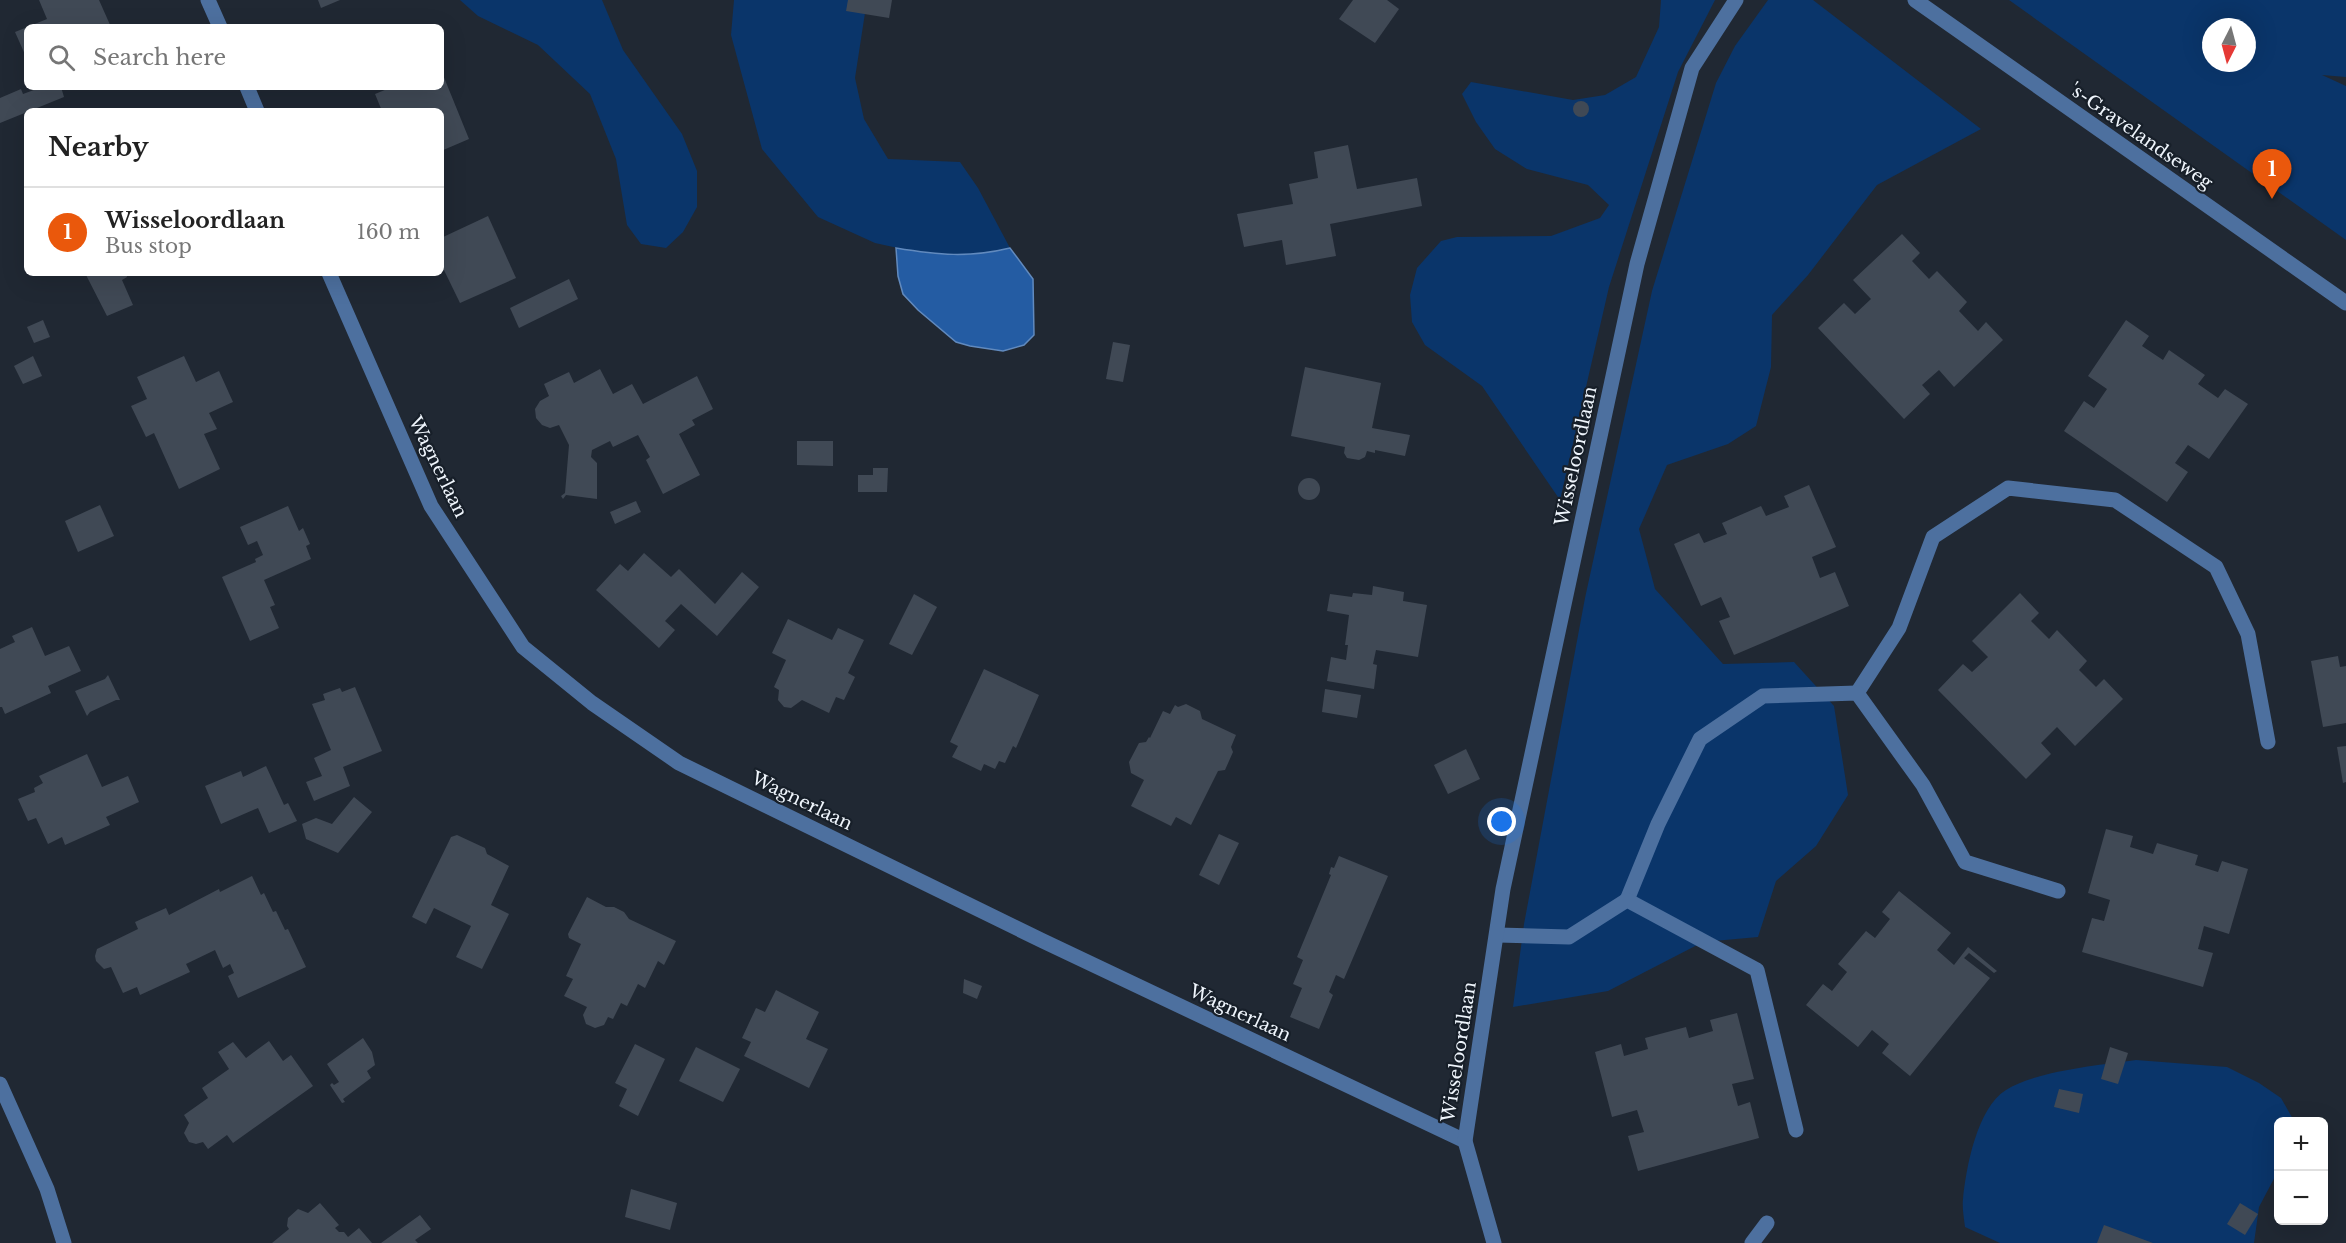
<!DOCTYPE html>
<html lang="en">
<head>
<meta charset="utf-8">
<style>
	body { margin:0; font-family:"Libre Baskerville",serif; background:#f2f2f2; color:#222 }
	.controls { position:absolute; right:18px; bottom:18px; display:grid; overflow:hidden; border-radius:9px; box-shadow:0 6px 24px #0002 }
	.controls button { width:54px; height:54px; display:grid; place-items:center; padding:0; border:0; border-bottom:2px solid #e0e0e0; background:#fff; color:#222; font:30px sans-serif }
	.compass { position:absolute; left:2202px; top:18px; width:54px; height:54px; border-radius:50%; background:#fff; box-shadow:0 6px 24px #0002; rotate:186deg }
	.you { position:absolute; left:1502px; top:822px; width:21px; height:21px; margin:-15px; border:4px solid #fff; border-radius:50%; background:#1a73e8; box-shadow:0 0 0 9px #1a73e833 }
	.badge { display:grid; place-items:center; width:39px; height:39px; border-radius:50%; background:#ea580c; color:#fff; font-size:20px; font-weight:700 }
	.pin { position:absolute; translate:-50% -50px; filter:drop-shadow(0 2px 3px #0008) }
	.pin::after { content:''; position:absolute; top:32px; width:21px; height:18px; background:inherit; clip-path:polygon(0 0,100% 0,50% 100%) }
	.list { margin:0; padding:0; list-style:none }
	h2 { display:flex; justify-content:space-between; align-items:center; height:78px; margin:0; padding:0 24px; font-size:26px }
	h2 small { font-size:20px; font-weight:400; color:#767676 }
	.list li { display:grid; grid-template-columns:39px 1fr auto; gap:18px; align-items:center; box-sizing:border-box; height:90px; padding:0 24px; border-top:2px solid #e0e0e0 }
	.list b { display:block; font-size:22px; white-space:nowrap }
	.list p { margin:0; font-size:20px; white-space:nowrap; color:#767676 }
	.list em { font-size:20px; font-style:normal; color:#767676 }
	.icon { flex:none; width:33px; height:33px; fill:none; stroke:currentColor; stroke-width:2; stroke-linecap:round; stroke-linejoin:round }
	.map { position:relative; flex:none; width:2346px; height:1243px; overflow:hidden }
	.search { position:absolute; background:#fff; box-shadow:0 6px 24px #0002; left:24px; top:24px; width:420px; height:66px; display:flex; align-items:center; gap:15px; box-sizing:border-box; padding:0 21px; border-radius:9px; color:#767676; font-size:22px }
	.panel { position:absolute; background:#fff; box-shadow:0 6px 24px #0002; left:24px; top:108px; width:420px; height:168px; border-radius:9px }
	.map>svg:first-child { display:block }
</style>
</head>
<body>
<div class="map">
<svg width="2346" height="1243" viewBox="0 0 2346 1243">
	<rect width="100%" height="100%" fill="#202833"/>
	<g fill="#0a356a" fill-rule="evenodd">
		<polygon points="460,0 602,0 623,50 682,134 697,171 697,207 683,232 666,248 641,244 627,225 616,159 590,94 538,45 478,16"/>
		<polygon points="734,0 867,0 855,78 864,119 888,159 960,162 978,188 1010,248 991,253 951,256 907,250 875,243 818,217 762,149 731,35"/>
		<polygon points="1661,0 1715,0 1678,72 1609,287 1560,500 1482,386 1425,345 1412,322 1410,295 1417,268 1441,241 1457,237 1551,236 1600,218 1609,205 1588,185 1527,169 1495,149 1476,122 1462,94 1471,82 1573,100 1605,95 1636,77 1659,27"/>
		<polygon points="1768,0 1813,0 1981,129 1877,185 1808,275 1772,315 1771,367 1756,426 1728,444 1667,465 1639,529 1655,589 1723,664 1794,662 1834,706 1848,795 1816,846 1776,881 1758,937 1703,942 1608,991 1513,1007 1524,924 1585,598 1652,291 1716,83 1735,46"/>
		<path d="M2009,0H2346V77L2322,75L2346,86V240ZM2211,27H2247V63H2211Z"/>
		<path d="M2136,1060L2227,1067L2259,1083L2281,1098L2293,1119V1121L2278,1122V1171L2259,1207L2254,1243H2000L1965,1227C1964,1218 1962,1208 1963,1199C1966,1168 1977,1108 2006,1090C2036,1071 2100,1065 2136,1060Z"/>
	</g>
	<path fill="#245ca3" stroke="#618abe" stroke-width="1.5" d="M896,248C938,255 969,258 1010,248L1033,279L1034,335L1024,345L1003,351L970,346L956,342L918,310L903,294L898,276Z"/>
	<g fill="#404955">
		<polygon points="39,0 99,0 111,27 27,27 27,59 15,32 47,19"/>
		<polygon points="318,0 340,0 321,8"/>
		<polygon points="848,0 892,0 889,18 846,11"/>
		<polygon points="1353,0 1387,0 1399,9 1375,43 1339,19"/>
		<polygon points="441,70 469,139 441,151 441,111 382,111 375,94 392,87 441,87"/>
		<polygon points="42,87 61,87 64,97 0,123 0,98 21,89 23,94"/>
		<circle cx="1581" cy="109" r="8"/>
		<polygon points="1348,145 1357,189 1417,178 1422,206 1330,224 1336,256 1286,265 1282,240 1244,247 1237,214 1293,204 1289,184 1318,178 1314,152"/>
		<polygon points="488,216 516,278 460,303 441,264 441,238"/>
		<polygon points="1902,234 1920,253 1912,261 1929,279 1937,271 1967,302 1959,311 1978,331 1986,322 2003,340 1954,387 1939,370 1922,385 1930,394 1904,419 1818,328 1844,303 1855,314 1871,299 1853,280"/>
		<polygon points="85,273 126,273 127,277 122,280 133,305 107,316"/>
		<polygon points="569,279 578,299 519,328 510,308"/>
		<polygon points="43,320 50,337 34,343 27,327"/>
		<polygon points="2126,320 2149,336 2142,346 2163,360 2169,350 2205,375 2198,384 2218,398 2225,389 2248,404 2209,459 2188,445 2175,463 2188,472 2167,502 2064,431 2084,401 2094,408 2107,389 2088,376"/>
		<polygon points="1113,342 1130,345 1123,382 1106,379"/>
		<polygon points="33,356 42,376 23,384 14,366"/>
		<polygon points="184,356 196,382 219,371 233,402 209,413 217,429 204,434 220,469 179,489 154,433 146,437 131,406 147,399 137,377"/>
		<polygon points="1305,367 1381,383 1372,428 1410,435 1405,456 1375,450 1375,453 1367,451 1365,457 1359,460 1347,458 1344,453 1345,447 1291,436"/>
		<polygon points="600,369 613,394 632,384 643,404 697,376 713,409 692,420 695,425 679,434 700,475 663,494 646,460 650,457 638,435 613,447 610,441 592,450 591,457 597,463 597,499 566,495 563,499 561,496 565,493 569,445 559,425 550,428 542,425 536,418 535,409 540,401 549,396 544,384 569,372 574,383"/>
		<polygon points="797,441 833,441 833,466 797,465"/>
		<polygon points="873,468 888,468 887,492 858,492 858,475 873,475"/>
		<circle cx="1309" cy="489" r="11"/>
		<polygon points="1809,485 1836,547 1812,557 1820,578 1835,572 1849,606 1734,655 1719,621 1730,617 1721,597 1701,606 1674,544 1699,533 1704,543 1727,534 1722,523 1761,506 1766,516 1789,507 1784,496"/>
		<polygon points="636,501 641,512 615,524 610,512"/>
		<polygon points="100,505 114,536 78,552 65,521"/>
		<polygon points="288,506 299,531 303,528 310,544 306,546 311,559 264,580 275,605 270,607 279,628 250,641 222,577 256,562 255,559 263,555 257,541 248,545 240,527"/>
		<polygon points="644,553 671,577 679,569 715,604 742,572 759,587 717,636 681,604 665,621 675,630 659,648 596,590 620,564 628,571"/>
		<polygon points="1373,586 1404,592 1403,601 1427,605 1418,657 1376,650 1373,664 1377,665 1374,689 1327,681 1331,657 1346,660 1348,645 1345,645 1349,615 1327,611 1330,594 1352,597 1353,593 1372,595"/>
		<polygon points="2020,593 2039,613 2031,621 2049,639 2057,630 2087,661 2079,670 2096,687 2104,679 2123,699 2075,746 2057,727 2041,743 2051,754 2026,779 1938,690 1963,664 1972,672 1988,657 1972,641"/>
		<polygon points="914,594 937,607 912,655 889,644"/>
		<polygon points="788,619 832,640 838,628 864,640 848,673 855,677 844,700 836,697 829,713 802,700 791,708 784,707 778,700 779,690 774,687 786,660 772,653"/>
		<polygon points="32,627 45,656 69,646 81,671 48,686 51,693 5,714 2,707 0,707 0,649 15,642 12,636"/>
		<polygon points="2338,656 2340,667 2346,666 2346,723 2323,727 2311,661"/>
		<polygon points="984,669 1039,695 1016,748 1013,746 1005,763 999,761 995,769 984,764 981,771 952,757 958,746 950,742"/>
		<polygon points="108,675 120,700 116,700 90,712 87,716 75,691 105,679"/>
		<polygon points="355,687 382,751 343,767 350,786 314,801 306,782 322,776 314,758 331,750 312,704 325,700 323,694 340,688 342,692"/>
		<polygon points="1325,689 1361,695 1357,718 1322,712"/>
		<polygon points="1186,704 1200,711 1202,719 1236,735 1231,747 1233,752 1225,770 1218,771 1191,825 1176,817 1171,826 1131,806 1144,780 1131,773 1129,762 1139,743 1146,742 1149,737 1150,738 1163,711 1170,714 1175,705 1178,707"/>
		<polygon points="2346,746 2346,782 2343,783 2337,747"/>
		<polygon points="1466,749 1480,779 1448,794 1434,765"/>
		<polygon points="87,754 102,787 128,776 139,802 106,817 110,825 65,845 62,837 48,844 36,818 28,821 18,799 35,792 34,788 43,783 39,776"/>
		<polygon points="266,766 284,805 288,803 297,821 269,833 258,808 221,824 205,786 241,771 243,777"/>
		<polygon points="354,797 372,812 338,853 306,839 302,824 316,818 332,824"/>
		<polygon points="2106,829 2133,836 2130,847 2153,854 2157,843 2198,855 2195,865 2218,872 2222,861 2248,869 2229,934 2204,926 2198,949 2213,953 2203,987 2082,952 2092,918 2104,921 2110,900 2088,893"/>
		<polygon points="1219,834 1239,843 1219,885 1199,875"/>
		<polygon points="457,835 485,848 487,854 509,866 491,905 509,914 482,969 456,957 471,926 434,908 426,924 412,917 451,837"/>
		<polygon points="1339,856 1388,876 1344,979 1336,975 1329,992 1333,995 1319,1029 1290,1017 1302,988 1293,984 1303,960 1297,957 1331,875 1329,874 1331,867 1334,868"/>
		<polygon points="252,876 261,895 264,893 273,912 276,911 285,930 288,929 306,967 238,998 228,976 234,973 230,964 223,968 215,950 186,964 190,972 140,995 137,987 123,993 111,967 104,969 96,961 95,956 97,949 138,929 135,922 166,908 169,915 219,889 220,892"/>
		<polygon points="1899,891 1951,933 1937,950 1954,965 1968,947 1997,971 1994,973 1969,953 1964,958 1990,978 1910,1076 1882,1053 1889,1044 1872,1030 1858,1047 1806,1005 1823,984 1832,991 1847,972 1838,964 1866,931 1875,938 1890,919 1882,912"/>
		<polygon points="587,897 606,907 614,907 624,912 629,919 676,941 664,965 658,961 645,988 638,984 627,1006 621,1003 613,1019 608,1017 604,1025 595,1028 586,1024 583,1015 587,1007 564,996 573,979 566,976 581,944 569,938 568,934"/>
		<polygon points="964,979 982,986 977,999 963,993"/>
		<polygon points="776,990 819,1012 806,1039 828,1049 809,1088 744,1056 751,1042 742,1038 756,1008 765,1012"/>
		<polygon points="1737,1013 1754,1079 1732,1084 1738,1106 1750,1102 1759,1138 1638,1171 1628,1136 1644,1132 1637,1110 1612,1117 1595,1052 1621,1044 1624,1056 1648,1049 1645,1038 1686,1027 1689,1038 1713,1031 1710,1020"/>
		<polygon points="363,1038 372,1052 375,1065 367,1071 371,1078 343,1099 345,1102 342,1103 330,1085 332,1083 334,1085 339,1082 327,1064"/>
		<polygon points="269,1041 283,1061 291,1055 313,1086 233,1143 227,1135 208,1149 203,1142 196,1144 189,1142 184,1133 189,1123 184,1115 208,1098 202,1088 229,1069 218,1052 233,1042 246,1058"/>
		<polygon points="635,1044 665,1059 638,1116 619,1106 627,1089 615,1083"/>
		<polygon points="696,1047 740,1069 723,1102 679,1081"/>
		<polygon points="2110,1047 2128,1053 2118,1084 2101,1079"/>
		<polygon points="2059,1089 2083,1094 2079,1113 2054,1107"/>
		<polygon points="631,1189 677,1203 670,1230 625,1217"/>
		<polygon points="320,1203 339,1225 335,1228 339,1232 344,1232 348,1237 359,1228 372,1243 272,1243 289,1229 287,1226 288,1218 298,1209 308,1213"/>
		<polygon points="2240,1203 2258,1214 2245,1235 2227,1224"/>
		<polygon points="420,1215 431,1229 415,1240 418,1243 381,1243"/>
		<polygon points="2104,1225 2153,1243 2097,1243"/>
	</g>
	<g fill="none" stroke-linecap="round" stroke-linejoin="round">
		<g stroke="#4d709f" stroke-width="15">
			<polyline points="208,0 220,27"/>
			<polyline points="1915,0 2346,303"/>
			<polyline points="247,87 257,111"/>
			<polyline points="329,273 431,506 523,647 592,703 679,763 1043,941 1465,1141"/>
			<polyline points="1857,693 1899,628 1933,537 2008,488 2115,500 2216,567 2248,634 2268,742"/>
			<polyline points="1627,900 1658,824 1700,739 1763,696 1857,693 1923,785 1965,862 2058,891"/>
			<polyline points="1498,935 1569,937 1627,900 1757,970 1796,1130"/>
			<polyline points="0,1084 47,1189 64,1243"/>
			<polyline points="1494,1243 1465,1141 1503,889 1637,264 1692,68 1736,0"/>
			<polyline points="1752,1243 1767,1223"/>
		</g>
	</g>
	<g text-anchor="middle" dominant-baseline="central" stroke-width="4.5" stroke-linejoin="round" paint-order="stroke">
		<g font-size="18" fill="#eff5fc" stroke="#171f29">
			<text transform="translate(2141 136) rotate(35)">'s-Gravelandseweg</text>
			<text transform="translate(1576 456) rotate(-78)">Wisseloordlaan</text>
			<text transform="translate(438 467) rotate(64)">Wagnerlaan</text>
			<text transform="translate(802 801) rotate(26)">Wagnerlaan</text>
			<text transform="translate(1240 1013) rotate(25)">Wagnerlaan</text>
			<text transform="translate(1459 1052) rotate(-81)">Wisseloordlaan</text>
		</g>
	</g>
</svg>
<div class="controls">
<button>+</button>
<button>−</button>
</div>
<svg class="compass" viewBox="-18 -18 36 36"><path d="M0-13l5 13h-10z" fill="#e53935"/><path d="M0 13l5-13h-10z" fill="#767676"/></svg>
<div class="you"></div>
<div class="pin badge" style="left:2272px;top:199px">1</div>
<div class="search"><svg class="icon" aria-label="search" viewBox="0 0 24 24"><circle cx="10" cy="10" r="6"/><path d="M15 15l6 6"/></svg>Search here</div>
<section class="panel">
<h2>Nearby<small></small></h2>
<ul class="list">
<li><span class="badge">1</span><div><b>Wisseloordlaan</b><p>Bus stop</p></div><em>160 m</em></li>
</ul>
</section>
</div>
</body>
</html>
